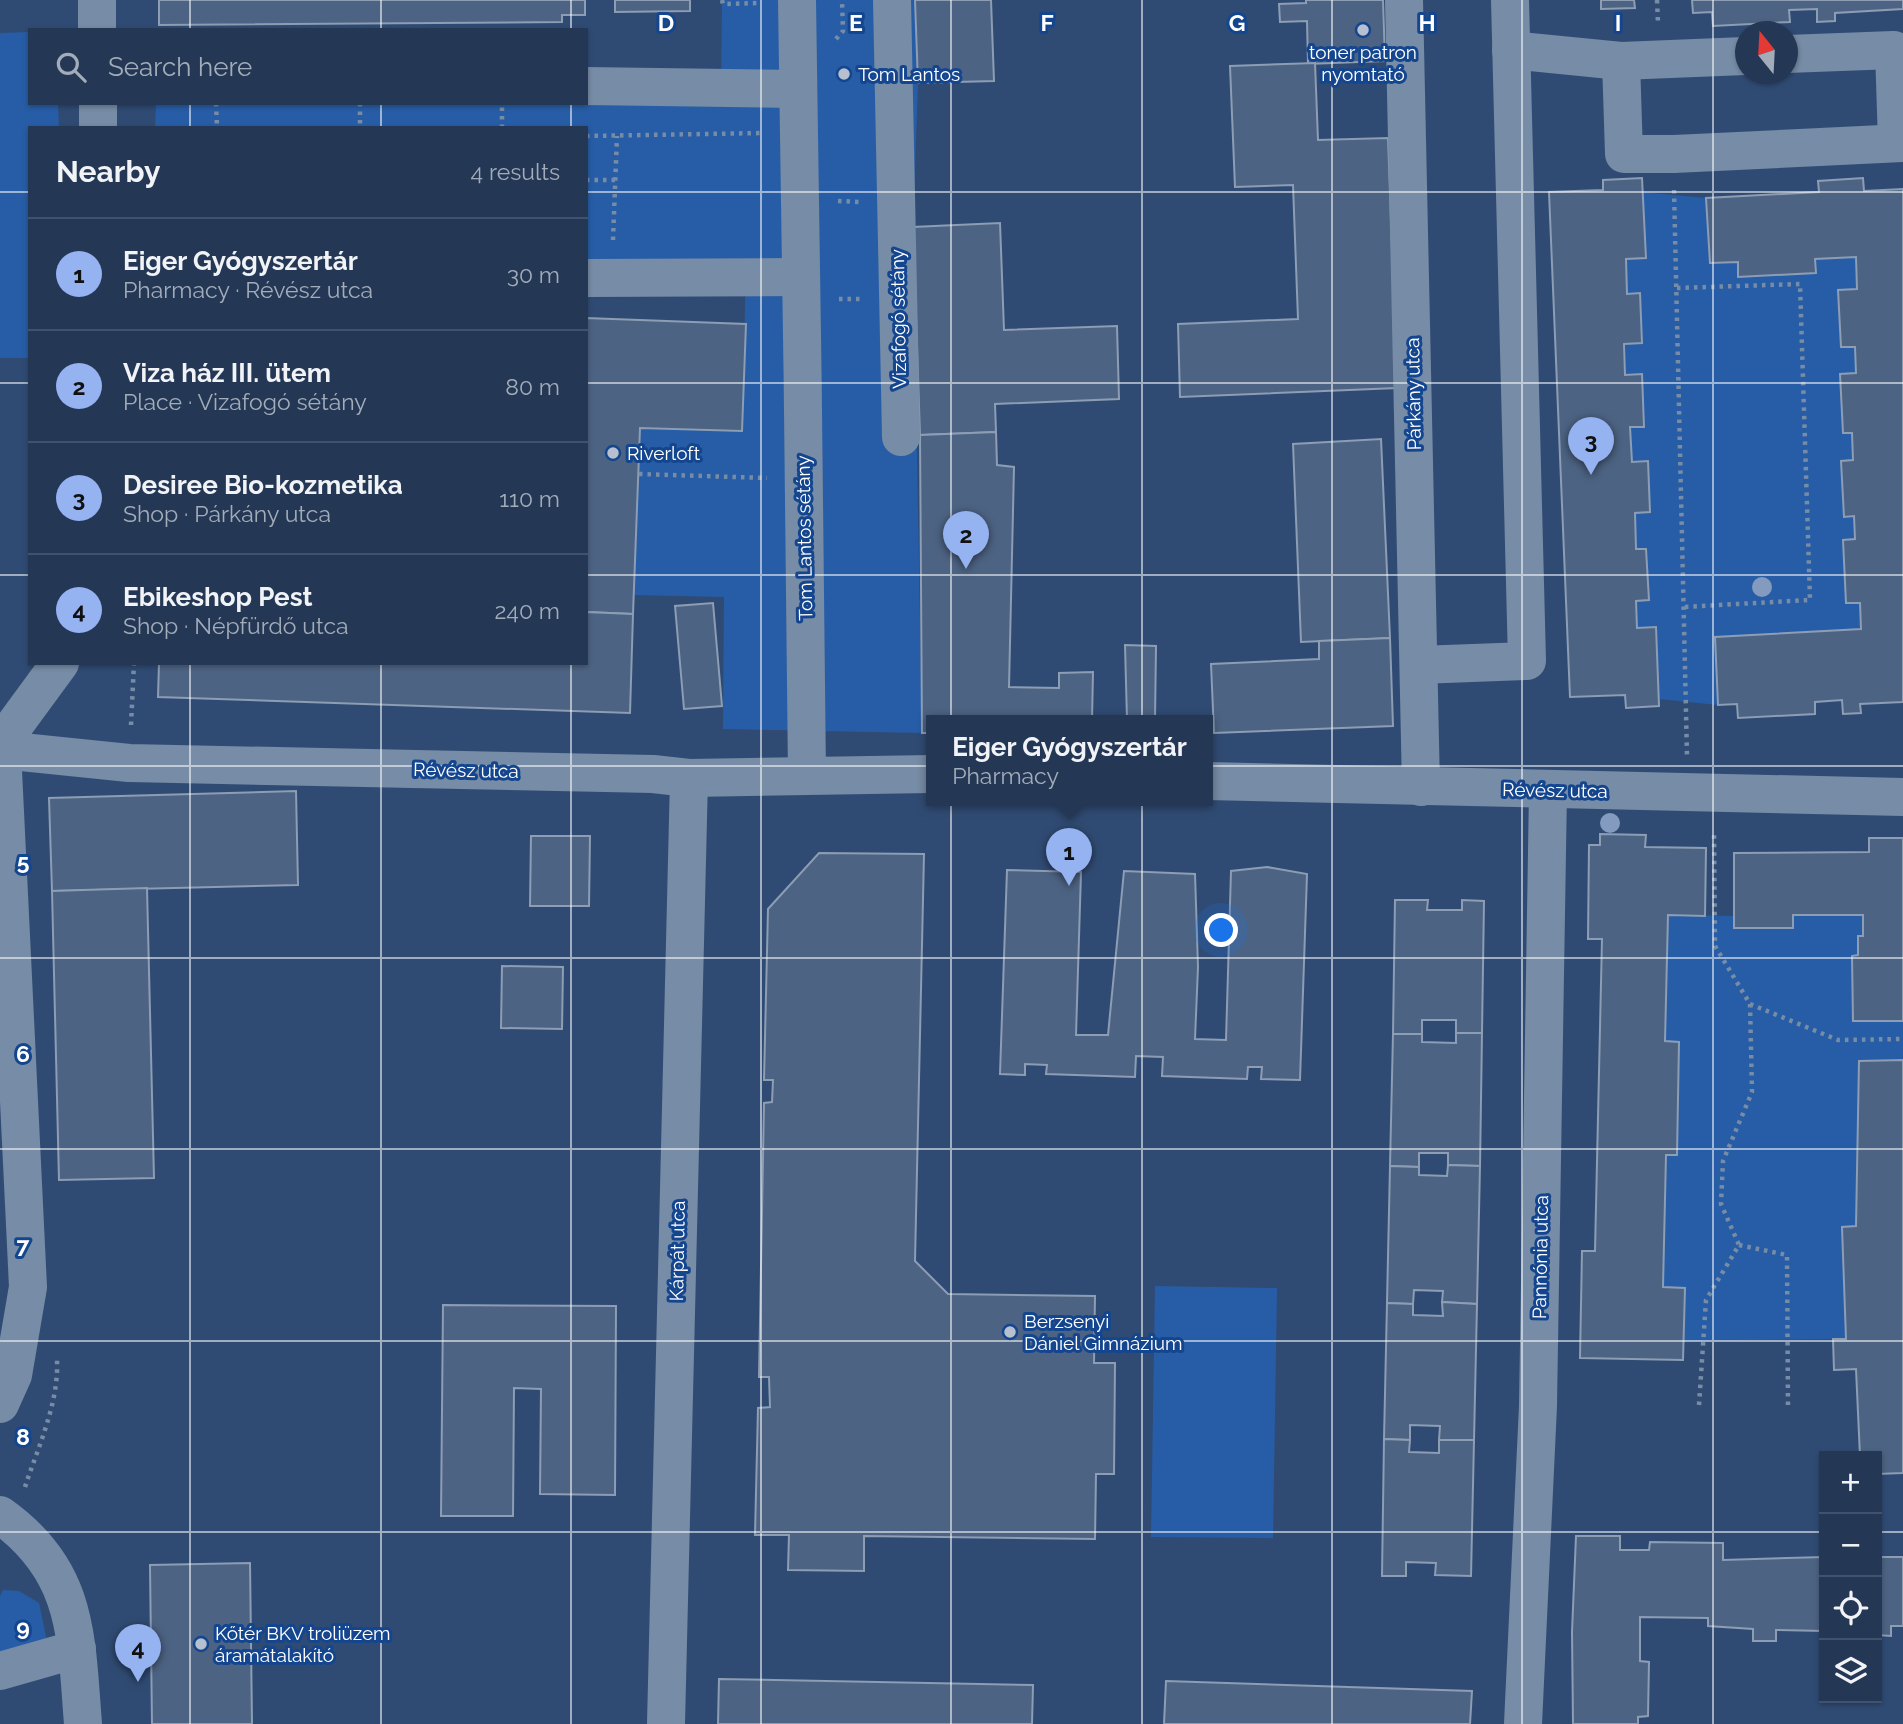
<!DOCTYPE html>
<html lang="en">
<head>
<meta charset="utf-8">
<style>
	body { margin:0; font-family:Raleway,sans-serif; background:#304360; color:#f1f3f6 }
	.controls { position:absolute; right:21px; bottom:21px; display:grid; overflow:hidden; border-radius:0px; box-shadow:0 2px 5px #0004 }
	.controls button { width:63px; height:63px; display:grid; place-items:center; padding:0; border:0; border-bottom:2px solid #41526c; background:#243856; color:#f1f3f6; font:35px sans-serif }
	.compass { position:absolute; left:1735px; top:21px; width:63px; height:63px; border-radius:50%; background:#243856; box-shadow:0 2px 5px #0004; rotate:342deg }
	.you { position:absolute; left:1222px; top:931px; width:24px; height:24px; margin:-18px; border:5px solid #fff; border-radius:50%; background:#1a73e8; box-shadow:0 0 0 10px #1a73e833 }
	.badge { display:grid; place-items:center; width:46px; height:46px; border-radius:50%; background:#95b2f1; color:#111; font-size:23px; font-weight:700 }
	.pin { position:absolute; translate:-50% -58px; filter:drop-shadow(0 2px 4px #0008) }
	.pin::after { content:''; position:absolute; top:37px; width:24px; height:21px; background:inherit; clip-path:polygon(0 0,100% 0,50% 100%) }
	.popup { position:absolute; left:926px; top:715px; width:287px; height:91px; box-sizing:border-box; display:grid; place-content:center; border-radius:0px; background:#243856; filter:drop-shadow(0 2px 5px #0005); font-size:23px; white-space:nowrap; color:#a3acb9 }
	.popup b { font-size:26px; color:#f1f3f6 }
	.popup::after { content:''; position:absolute; left:50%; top:100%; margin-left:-14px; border:14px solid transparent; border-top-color:#243856 }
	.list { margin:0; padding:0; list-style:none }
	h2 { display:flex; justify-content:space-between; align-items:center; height:91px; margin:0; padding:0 28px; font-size:30px }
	h2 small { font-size:23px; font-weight:400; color:#a3acb9 }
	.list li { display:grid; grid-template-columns:46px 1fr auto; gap:21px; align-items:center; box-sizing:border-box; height:112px; padding:0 28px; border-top:2px solid #41526c }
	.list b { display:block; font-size:26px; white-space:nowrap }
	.list p { margin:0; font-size:23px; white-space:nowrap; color:#a3acb9 }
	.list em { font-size:23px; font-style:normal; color:#a3acb9 }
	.icon { flex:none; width:38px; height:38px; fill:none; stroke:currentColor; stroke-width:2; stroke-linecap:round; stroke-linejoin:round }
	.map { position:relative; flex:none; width:1903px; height:1724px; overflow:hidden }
	.search { position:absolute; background:#243856; box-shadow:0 2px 5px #0004; left:28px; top:28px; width:560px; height:77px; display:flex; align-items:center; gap:18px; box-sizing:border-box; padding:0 24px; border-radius:0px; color:#a3acb9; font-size:26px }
	.panel { position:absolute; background:#243856; box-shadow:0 2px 5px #0004; left:28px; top:126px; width:560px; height:539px; border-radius:0px }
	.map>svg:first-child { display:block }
</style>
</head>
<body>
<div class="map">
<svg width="1903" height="1724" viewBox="0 0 1903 1724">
	<rect width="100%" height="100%" fill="#304b73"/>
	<g fill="#275da6">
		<polygon points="722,0 915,0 918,83 913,227 922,733 723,729 724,597 634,595 640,428 742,431 746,266 586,263 586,128 155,128 156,103 721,102"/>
		<polygon points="30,32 30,103 58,103 59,128 30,128 30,358 0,358 0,33"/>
		<polygon points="1643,192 1706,198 1710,263 1738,262 1739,277 1816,273 1815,259 1856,257 1857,289 1838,290 1841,347 1855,347 1856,373 1840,374 1843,432 1852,433 1853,460 1841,461 1845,517 1854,516 1855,539 1843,540 1846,603 1860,603 1861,629 1715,637 1718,705 1659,699 1656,627 1637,628 1636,601 1649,599 1646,550 1636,549 1635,513 1650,511 1648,462 1632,462 1630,427 1643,427 1625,375 1626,259 1646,257"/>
		<polygon points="1668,915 1734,916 1735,928 1793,928 1793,915 1863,915 1863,936 1858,936 1858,955 1852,956 1853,1021 1903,1021 1903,1060 1859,1061 1856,1226 1842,1227 1846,1339 1684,1341 1685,1288 1663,1287 1666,1155 1677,1155 1679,1043 1665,1041"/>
		<polygon points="1155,1286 1277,1288 1273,1538 1151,1537"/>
		<polygon points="3,1590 19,1591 39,1603 50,1656 0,1658 0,1596"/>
	</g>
	<g fill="#4d6383" stroke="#8c9db4" stroke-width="2">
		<polygon points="159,0 585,0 585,15 562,15 562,22 159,25"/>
		<polygon points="615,0 690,0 690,11 615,12"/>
		<polygon points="915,0 991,0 994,81 918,83"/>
		<polygon points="1306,0 1383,0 1385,61 1308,64 1307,21 1280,22 1279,4 1306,3"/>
		<polygon points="1601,0 1634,0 1635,8 1601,9"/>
		<polygon points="1692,0 1903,0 1903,9 1835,13 1835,21 1817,22 1817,9 1789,10 1790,22 1713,26 1712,12 1693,13"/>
		<polygon points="1315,63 1318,140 1388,138 1397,388 1180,397 1178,324 1298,319 1293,185 1235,187 1230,66"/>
		<polygon points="1642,178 1646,258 1626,259 1627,294 1640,293 1642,343 1624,344 1625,375 1642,374 1644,427 1630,427 1632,462 1648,461 1650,512 1635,513 1636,549 1646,549 1649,600 1636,601 1637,628 1656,627 1659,706 1626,708 1625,695 1570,697 1549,192 1603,190 1603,180"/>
		<polygon points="1863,178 1864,191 1903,189 1903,702 1860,704 1861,713 1843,714 1842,700 1815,702 1815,714 1738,718 1737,704 1718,705 1715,637 1861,629 1860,603 1846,603 1843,540 1855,539 1854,516 1844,517 1841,461 1853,460 1852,433 1843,433 1840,374 1856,373 1855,347 1841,347 1838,290 1857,289 1856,257 1815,259 1816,273 1738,277 1738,262 1710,263 1706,198 1819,192 1818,181"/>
		<polygon points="1000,223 1004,330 1117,326 1119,399 995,404 996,432 920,435 913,227"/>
		<polygon points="586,318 746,324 742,431 640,428 633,614 586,612"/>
		<polygon points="996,432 997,465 1014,467 1009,687 1059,688 1059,673 1093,672 1092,720 931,720 931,733 922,733 920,435"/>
		<polygon points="1381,439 1390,638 1301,642 1293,444"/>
		<polygon points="713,603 722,706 684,709 675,606"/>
		<polygon points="586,612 633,614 630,713 158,697 159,663 586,663"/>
		<polygon points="1390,638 1393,726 1214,733 1211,664 1319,659 1319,641"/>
		<polygon points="1125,645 1156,646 1155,720 1127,720"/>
		<polygon points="296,791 298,885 52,891 49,798"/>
		<polygon points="1600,834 1646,835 1645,847 1706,848 1705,916 1668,915 1665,1041 1679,1042 1677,1155 1666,1155 1663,1287 1685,1288 1683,1360 1580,1358 1582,1251 1595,1251 1602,939 1588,939 1589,845 1600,845"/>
		<polygon points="531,836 590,836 589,906 530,906"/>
		<polygon points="1869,838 1903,838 1903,1021 1853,1021 1852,956 1858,955 1858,936 1863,936 1863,915 1793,915 1793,928 1734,928 1734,853 1869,852"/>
		<polygon points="819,853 924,854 915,1261 948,1294 1095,1296 1094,1363 1115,1363 1114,1474 1096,1474 1095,1539 864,1536 864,1571 788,1570 789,1535 755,1535 758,1408 770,1407 769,1377 759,1377 764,1103 772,1102 773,1080 764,1080 768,909"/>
		<polygon points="1267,867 1307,874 1300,1080 1261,1079 1262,1067 1248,1067 1247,1079 1162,1076 1163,1057 1136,1056 1135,1077 1046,1074 1047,1065 1025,1064 1025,1075 1000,1074 1007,870 1081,872 1076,1035 1108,1035 1124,871 1195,874 1198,967 1195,1039 1226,1040 1231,871"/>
		<polygon points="147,888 154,1178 59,1180 52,891"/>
		<polygon points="1395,900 1428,900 1427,910 1462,910 1462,900 1484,901 1482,1033 1456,1033 1456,1020 1422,1020 1422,1034 1393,1034"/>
		<polygon points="502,966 563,967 562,1029 501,1028"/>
		<polygon points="1456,1033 1482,1033 1480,1166 1448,1165 1448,1153 1419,1153 1419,1167 1390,1166 1393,1034 1422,1034 1422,1042 1456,1043"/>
		<polygon points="1903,1060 1903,1473 1877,1474 1877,1456 1860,1456 1856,1369 1834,1370 1833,1339 1846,1339 1842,1227 1856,1226 1859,1061"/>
		<polygon points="1448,1165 1480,1166 1477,1304 1442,1302 1443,1291 1414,1290 1413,1304 1387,1303 1390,1166 1419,1167 1419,1175 1447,1176"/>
		<polygon points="1442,1302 1477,1304 1474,1440 1439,1440 1440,1426 1410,1425 1410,1440 1384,1439 1387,1303 1413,1304 1413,1315 1443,1316"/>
		<polygon points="443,1305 616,1306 615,1495 540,1494 541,1389 514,1388 513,1516 441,1516"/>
		<polygon points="1384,1439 1410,1440 1409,1452 1439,1453 1439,1440 1474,1440 1471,1576 1435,1575 1436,1563 1406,1562 1406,1576 1382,1576"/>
		<polygon points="1576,1536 1620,1536 1620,1550 1649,1550 1650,1542 1723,1543 1723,1560 1824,1557 1824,1643 1824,1631 1776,1630 1776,1641 1753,1641 1753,1629 1708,1626 1708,1618 1640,1617 1640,1661 1649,1662 1648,1716 1638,1717 1638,1724 1573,1724 1572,1632"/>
		<polygon points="1877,1557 1903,1557 1903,1626 1891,1626 1891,1636 1877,1635"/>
		<polygon points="250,1563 252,1724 152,1724 150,1565"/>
		<polygon points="719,1679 1033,1685 1032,1724 718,1724"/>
		<polygon points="1166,1681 1472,1691 1470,1724 1164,1724"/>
	</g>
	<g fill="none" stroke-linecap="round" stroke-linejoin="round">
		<g stroke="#778ca6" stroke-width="4.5" stroke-dasharray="3.5 5" stroke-linecap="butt">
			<polyline points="722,0 723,4 760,3"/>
			<polyline points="1657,0 1658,23"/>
			<polyline points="836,39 843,31 842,0"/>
			<polyline points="216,103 217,128"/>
			<polyline points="360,103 360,128"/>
			<polyline points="502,128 502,103"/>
			<polyline points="586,136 764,133"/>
			<polyline points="586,180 615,180"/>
			<polyline points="1674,190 1687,756"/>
			<polyline points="838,201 861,202"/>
			<polyline points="613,240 617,136"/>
			<polyline points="1677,288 1800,284 1810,600 1683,607"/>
			<polyline points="839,299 862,299"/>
			<polyline points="639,474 767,478"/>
			<polyline points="131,725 134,663"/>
			<polyline points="1750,1004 1838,1040 1903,1039"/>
			<polyline points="1739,1245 1787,1255 1788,1405"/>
			<polyline points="1699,1405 1706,1300 1739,1245 1721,1204 1723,1161 1752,1092 1750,1004 1715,946 1714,831"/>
			<path d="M25,1487C38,1447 59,1403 57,1360"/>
		</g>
		<g stroke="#778ca6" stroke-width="38">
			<polyline points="97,0 97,30"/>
			<path d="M797,0C802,258 804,517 807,775"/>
			<polyline points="892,0 901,437"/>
			<polyline points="1404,0 1421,787"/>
			<polyline points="1511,50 1621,61 1745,56"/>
			<polyline points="1787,54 1894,50 1897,143"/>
			<polyline points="1621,61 1624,154 1674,154 1903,143"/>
			<polyline points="586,86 798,89"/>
			<polyline points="98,103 98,128"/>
			<polyline points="586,278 800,277"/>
			<polyline points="1419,665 1527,661 1510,0"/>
			<polyline points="2,750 129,763 653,774 689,778 931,774"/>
			<polyline points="1207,781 1903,797"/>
			<polyline points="0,1404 13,1375 28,1287 2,750 16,723 60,663"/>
			<path d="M0,1515C79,1571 76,1637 83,1724"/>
			<polyline points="0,1671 77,1649"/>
			<polyline points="666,1724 689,778"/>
			<polyline points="1523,1724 1538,1406 1548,790"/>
		</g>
	</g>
	<g fill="#829bbe">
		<circle cx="1762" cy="587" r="10"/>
		<circle cx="1610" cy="823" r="10"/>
	</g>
	<path fill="none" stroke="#fff" stroke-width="2" stroke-opacity="0.55" d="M190,0V30M381,0V30M571,0V30M761,0V1724M951,0V1724M1142,0V1724M1332,0V1724M1522,0V1724M1713,0V1724M190,103V128M381,103V128M571,103V128M0,192H30M586,192H1903M0,383H30M586,383H1903M0,575H30M586,575H1903M190,663V1724M381,663V1724M571,663V1724M0,766H1903M0,958H1903M0,1149H1903M0,1341H1903M0,1532H1824M1877,1532H1903"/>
	<g fill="#b7c0ce" stroke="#14468f" stroke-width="2.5">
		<circle cx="1363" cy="30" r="7"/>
		<circle cx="844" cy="74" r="7"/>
		<circle cx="613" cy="453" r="7"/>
		<circle cx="1010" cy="1332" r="7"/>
		<circle cx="201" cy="1644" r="7"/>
	</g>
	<g text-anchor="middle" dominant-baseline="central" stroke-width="6" stroke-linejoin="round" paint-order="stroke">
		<g font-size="19" fill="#fff" stroke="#14468f" text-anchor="start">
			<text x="1363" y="52" text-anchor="middle">toner patron<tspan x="1363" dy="22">nyomtató</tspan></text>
			<text x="858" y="74">Tom Lantos</text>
			<text x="627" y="453">Riverloft</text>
			<text x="1024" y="1321">Berzsenyi<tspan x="1024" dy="22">Dániel Gimnázium</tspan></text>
			<text x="215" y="1633">Kőtér BKV troliüzem<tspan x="215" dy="22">áramátalakító</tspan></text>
		</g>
		<g font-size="19" fill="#fff" stroke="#14468f">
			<text transform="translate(898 319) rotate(-91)">Vizafogó sétány</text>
			<text transform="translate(1413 394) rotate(-91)">Párkány utca</text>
			<text transform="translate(804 538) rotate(-91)">Tom Lantos sétány</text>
			<text transform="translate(466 770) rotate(1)">Révész utca</text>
			<text transform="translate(1555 790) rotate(1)">Révész utca</text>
			<text transform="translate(677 1251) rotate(-89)">Kárpát utca</text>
			<text transform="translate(1540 1257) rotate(-89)">Pannónia utca</text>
		</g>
	</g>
	<g font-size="23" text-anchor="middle" font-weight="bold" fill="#fff" stroke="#14468f" stroke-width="6" stroke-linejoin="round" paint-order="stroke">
		<text x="666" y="31">D</text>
		<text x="856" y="31">E</text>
		<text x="1047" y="31">F</text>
		<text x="1237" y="31">G</text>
		<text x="1427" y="31">H</text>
		<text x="1618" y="31">I</text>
		<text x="23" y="870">5</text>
		<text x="23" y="1062">6</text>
		<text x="23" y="1253">7</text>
		<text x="23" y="1445">8</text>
		<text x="23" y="1636">9</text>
	</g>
</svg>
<div class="controls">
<button>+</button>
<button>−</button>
<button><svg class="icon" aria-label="locate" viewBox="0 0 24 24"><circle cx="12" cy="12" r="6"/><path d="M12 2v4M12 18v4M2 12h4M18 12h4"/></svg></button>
<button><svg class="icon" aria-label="layers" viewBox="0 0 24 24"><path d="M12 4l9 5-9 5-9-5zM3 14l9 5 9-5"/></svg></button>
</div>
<svg class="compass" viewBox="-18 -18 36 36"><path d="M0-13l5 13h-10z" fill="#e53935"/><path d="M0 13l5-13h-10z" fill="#a3acb9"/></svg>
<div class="you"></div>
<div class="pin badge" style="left:1069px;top:886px">1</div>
<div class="popup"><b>Eiger Gyógyszertár</b>Pharmacy</div>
<div class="pin badge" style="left:966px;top:569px">2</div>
<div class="pin badge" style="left:1591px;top:475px">3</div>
<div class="pin badge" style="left:138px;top:1682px">4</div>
<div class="search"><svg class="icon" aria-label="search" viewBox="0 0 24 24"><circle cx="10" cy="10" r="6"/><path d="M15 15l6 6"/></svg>Search here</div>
<section class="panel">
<h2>Nearby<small>4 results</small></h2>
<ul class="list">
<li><span class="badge">1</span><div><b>Eiger Gyógyszertár</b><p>Pharmacy · Révész utca</p></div><em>30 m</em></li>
<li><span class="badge">2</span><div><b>Viza ház III. ütem</b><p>Place · Vizafogó sétány</p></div><em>80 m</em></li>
<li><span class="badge">3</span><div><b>Desiree Bio-kozmetika</b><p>Shop · Párkány utca</p></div><em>110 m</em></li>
<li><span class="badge">4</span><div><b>Ebikeshop Pest</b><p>Shop · Népfürdő utca</p></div><em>240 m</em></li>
</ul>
</section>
</div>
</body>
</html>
